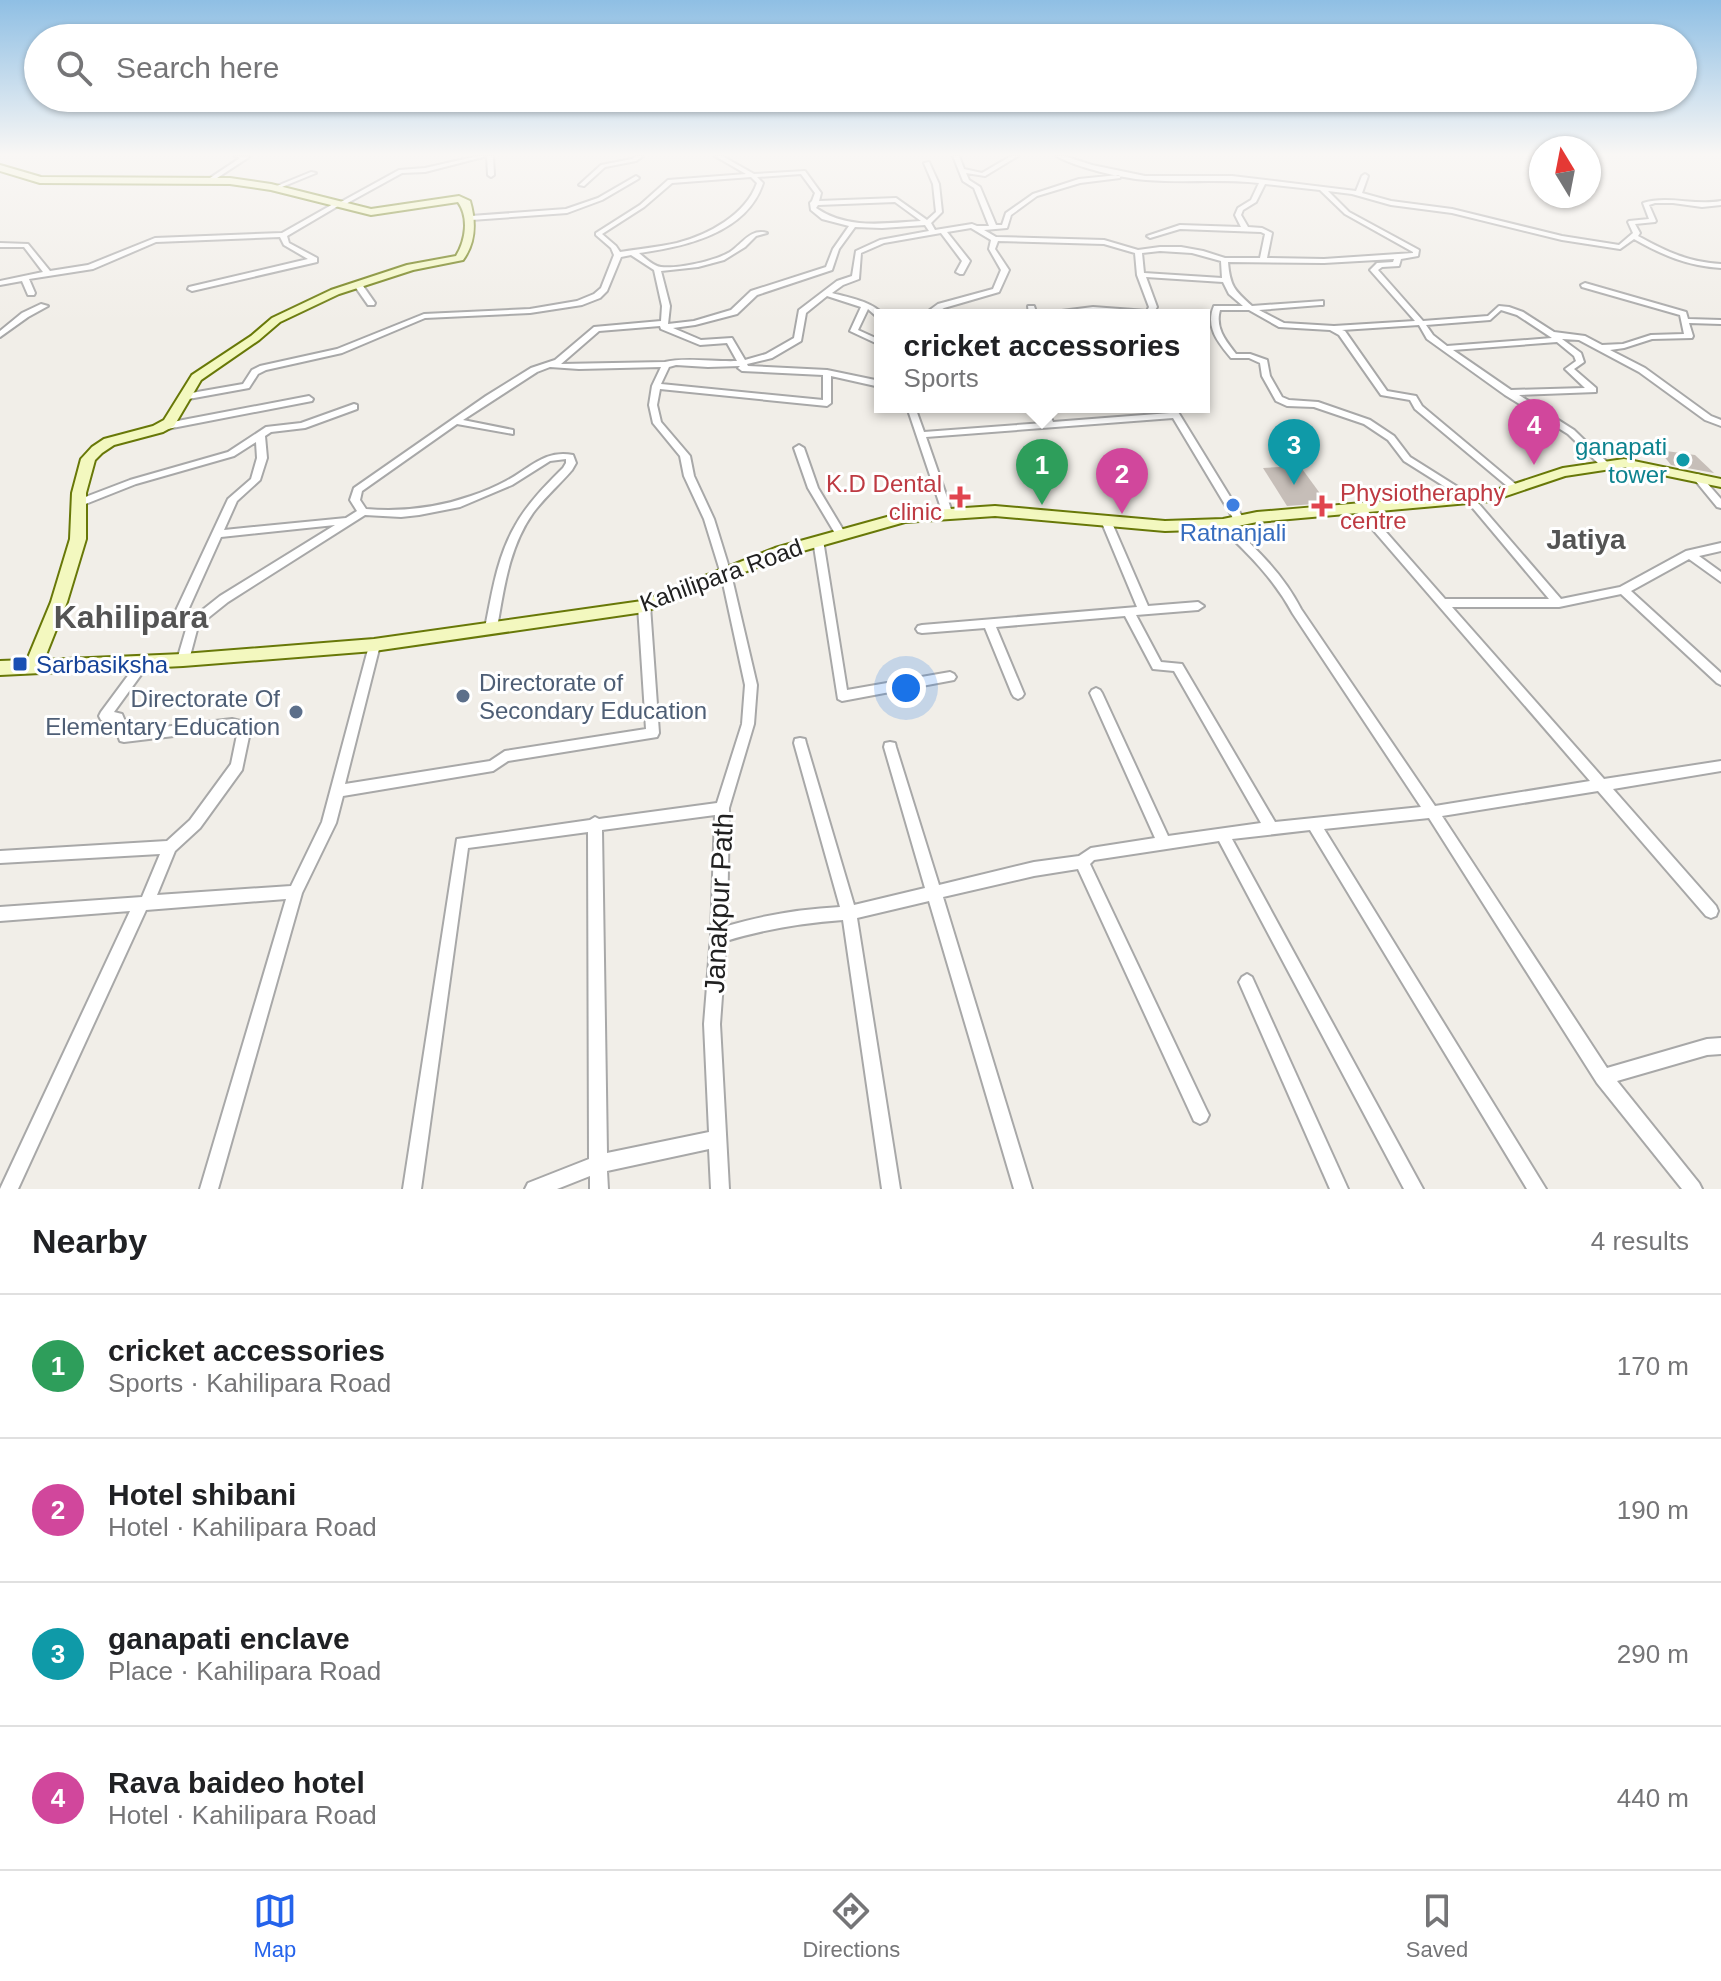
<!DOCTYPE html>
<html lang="en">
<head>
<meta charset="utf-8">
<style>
	body { margin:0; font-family:Helvetica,sans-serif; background:#f6f6f6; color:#202124 }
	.compass { position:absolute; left:1529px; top:136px; width:72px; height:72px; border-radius:50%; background:#fff; box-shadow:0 2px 6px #0004; rotate:350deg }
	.you { position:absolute; left:906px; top:688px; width:28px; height:28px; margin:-20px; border:6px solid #fff; border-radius:50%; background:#1a73e8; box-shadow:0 0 0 12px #1a73e833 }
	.badge { display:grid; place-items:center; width:52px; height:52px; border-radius:50%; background:#2563eb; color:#fff; font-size:26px; font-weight:700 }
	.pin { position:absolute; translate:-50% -66px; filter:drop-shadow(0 2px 4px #0008) }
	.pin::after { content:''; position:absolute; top:42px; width:28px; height:24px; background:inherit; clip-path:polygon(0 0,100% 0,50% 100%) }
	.popup { position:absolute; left:874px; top:309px; width:336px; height:104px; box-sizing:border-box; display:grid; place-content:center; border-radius:0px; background:#fff; filter:drop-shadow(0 2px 6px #0005); font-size:26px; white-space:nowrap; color:#757577 }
	.popup b { font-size:30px; color:#202124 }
	.popup::after { content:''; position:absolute; left:50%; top:100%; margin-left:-16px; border:16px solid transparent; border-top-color:#fff }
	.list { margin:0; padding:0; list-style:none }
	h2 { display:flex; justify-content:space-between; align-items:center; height:104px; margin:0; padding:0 32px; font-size:34px }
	h2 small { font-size:26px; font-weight:400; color:#757577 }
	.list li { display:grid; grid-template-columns:52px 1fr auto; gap:24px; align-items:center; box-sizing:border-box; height:144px; padding:0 32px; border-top:2px solid #e0e0e0 }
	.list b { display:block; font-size:30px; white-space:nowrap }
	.list p { margin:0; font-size:26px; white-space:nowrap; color:#757577 }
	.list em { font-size:26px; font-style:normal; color:#757577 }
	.icon { flex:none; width:44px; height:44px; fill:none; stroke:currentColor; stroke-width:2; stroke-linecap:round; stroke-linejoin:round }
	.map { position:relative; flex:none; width:1721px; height:1189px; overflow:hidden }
	.search { position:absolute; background:#fff; box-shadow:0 2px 6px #0004; left:24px; right:24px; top:24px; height:88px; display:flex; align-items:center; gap:20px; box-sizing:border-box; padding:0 28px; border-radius:44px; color:#757577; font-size:30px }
	.sheet { height:680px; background:#fff }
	nav { display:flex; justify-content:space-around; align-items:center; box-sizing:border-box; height:112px; border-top:2px solid #e0e0e0; background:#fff; font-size:22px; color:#757577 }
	nav a { display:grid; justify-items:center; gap:4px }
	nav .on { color:#2563eb }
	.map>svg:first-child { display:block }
</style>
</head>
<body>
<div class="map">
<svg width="1721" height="1189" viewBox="0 0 1721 1189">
	<rect width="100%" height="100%" fill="#f1eee8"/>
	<g fill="#c6beb8">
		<polygon points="1659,450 1695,455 1714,473 1671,465"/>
		<polygon points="1300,466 1327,503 1287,506 1263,468"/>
	</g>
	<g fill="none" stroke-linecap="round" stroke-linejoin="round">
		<g stroke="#a8a8a8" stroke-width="4">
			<g id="street">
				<polygon points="235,156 249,157 214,180 210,180 210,178 240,158"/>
				<polygon points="478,156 487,156 425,172 402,173 342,206 338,206 287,236 289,243 317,258 317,262 192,291 188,289 189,287 308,259 284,245 280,237 156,242 93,269 29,279 35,293 34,295 28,295 22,281 0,285 0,281 43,272 24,247 0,247 0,243 28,244 50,271 88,265 155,238 282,233 335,203 339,203 399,170 425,168"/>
				<polygon points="487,156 493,156 494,175 491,177 488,175"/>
				<polygon points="636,156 643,156 636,161 605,167 584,186 579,185 601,165 632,159"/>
				<path d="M715,156H722L754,174L805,171L821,193L819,201L896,198L927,220L936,212L933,184L924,163L929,162L939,184L942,212L931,223L935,230L972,224L977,226H989L974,188L963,181L953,156H959L964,169L982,173L1011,156H1018L985,176L966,173L969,180L980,187L996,225H1002L1006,213L1033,194L1079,179L1118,175L1120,176V178L1080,183L1037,196L1011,215L1007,228L984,230L996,237L1104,240L1138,250L1160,247H1181L1203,251L1225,258H1260L1265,234L1261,232L1180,229L1150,238L1147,236L1180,225L1241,227L1235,215L1238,208L1251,200L1259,183C1221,179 1184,183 1146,180C1121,178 1078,168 1056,156H1064L1092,165L1145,176H1232L1356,191L1362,176L1365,174L1368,176L1362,193L1391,201L1452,209L1562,236L1619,245L1633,233L1628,222L1629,221L1649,219L1643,203C1669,195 1694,206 1721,201V205L1702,207L1673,203H1655L1649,205L1656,221L1655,222L1635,224L1640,233L1638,236C1667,252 1688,262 1721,264V268C1688,266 1662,255 1634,239L1620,249L1562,240L1452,213L1391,205L1352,194L1328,191L1349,212L1419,250L1418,256L1401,259L1399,266L1382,267L1378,270L1423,321L1488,316L1499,306L1509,307L1523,312L1554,332L1585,336L1602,345L1623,344L1651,335L1684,334L1680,315L1582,287L1581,285L1585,283L1686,312L1688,319L1721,320V324L1689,323L1693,336L1692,338L1652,339L1624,348L1610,350L1645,368L1711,416L1721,420V426L1705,420L1639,372L1579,340L1562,339L1581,353L1584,362L1574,369L1596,388V392L1519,395L1574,430L1607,462L1609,464L1604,467L1601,466L1568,434L1505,395L1427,339L1419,325L1342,330L1345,331L1387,391L1416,396L1422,406L1519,487L1521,489L1516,492L1513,491L1415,409L1410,400L1381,395L1339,335L1330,330L1279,327L1249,310H1220C1215,328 1225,340 1236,354H1250L1267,360L1270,376L1282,397L1289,400L1318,402L1370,420L1394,436L1410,457L1472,496L1561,599L1620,587L1686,551L1721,543V551L1699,556L1721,572V582L1689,559L1631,591L1721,673V685L1717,683L1621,594L1559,607H1452L1604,779L1721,761V771L1613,789L1716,906L1718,911L1716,916L1711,918L1706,916L1598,791L1442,816L1607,1068L1707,1039L1721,1038V1054L1707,1055L1617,1081L1699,1183L1702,1189H1682L1597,1083L1429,818L1324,829L1546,1189H1527L1310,830L1232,839L1423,1189H1404L1219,841L1094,860L1090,864L1206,1109L1209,1115L1206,1121L1200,1124L1194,1121L1078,869L1034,876L943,897L1032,1189H1014L929,901L857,918L900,1189H882L843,920C803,923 765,929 726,941L720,1024L729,1189H711L709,1149L607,1171L608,1189H590V1176L557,1189H525L528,1183L589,1159L588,832L468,848L421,1189H403L457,839L590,820L595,817L599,819L717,803L742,724L745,685L721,574L704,519L684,476L680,456L653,423L649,405L652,386L661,367L579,369L550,367L537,372L463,420L513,430V434L457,424L362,491L360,500L366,509C402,512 437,508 471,496C483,492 495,487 506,481C529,469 545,449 573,455L576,463L572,470C559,485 545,497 533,513C509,547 504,588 497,628L495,631H487L485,628C492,593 497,557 515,526C527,504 545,486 563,468L566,463V459L550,461L512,485L460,507L419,515L401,517L365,515L228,602L198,626L189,660L187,663H179L177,660L187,626L174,622L172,619L228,499L251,479L257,458L256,442L234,456L136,484L83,505L79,506L74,503L75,501L130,480L228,452L266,427L301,423L354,404L357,405V409L305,428L271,432L265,436L267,458L260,480L237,501L224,530L346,518L357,511L350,500L354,488L486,396L531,368L555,360L594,327L661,321L662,306L654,270L631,255L621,257L607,291L600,298L582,305L530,313L425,318L342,353L266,370L258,374L249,388L183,400L180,399V395L243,384L252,370L260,366L337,349L424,314L530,309L577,301L594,294L601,288L614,255L611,248L596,235V233L640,205L668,180L746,174ZM801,174L815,193L812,201L810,203L811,210L822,219L849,226L833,249L826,267L751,291L731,310L694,321L668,324L670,306L661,271L698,267L724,260L745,247L756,236L767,233C751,228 743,243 730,252C715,261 678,269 661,267C653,266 645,258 639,253C684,247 747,233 763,183L757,177ZM751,177L757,183C746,215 708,235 677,243C658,247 639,249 620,252L616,246L602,234L644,207L672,183ZM1265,184L1320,190L1345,214L1413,252V253L1324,259L1267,258L1272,233L1262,228L1248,227L1241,215L1243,210L1256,202ZM895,202L921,221C885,223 848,230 816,208L818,205ZM925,225L929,231L880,240L856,251L852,276L837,281L799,310L794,338L766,354L745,360L732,338L701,340L673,328L695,325L737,314L757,295L832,270L839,249L855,227L882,228ZM971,228L991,240L989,249L1001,270L993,289L938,304L923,315H932L944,308L999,292L1009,270L995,249L998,241L1104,244L1135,253L1137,275L1149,307L1147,311L1093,307L1046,313L1042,315H1064L1093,311L1152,315L1157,307L1146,277L1223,282L1229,294L1243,306H1214C1205,327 1218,342 1231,358H1249L1260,363L1262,376L1276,401L1287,406L1314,407L1364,424L1388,440L1404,461L1466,500L1549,599H1445L1364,507L1360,506L1355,509L1590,781L1435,806L1301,609C1283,574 1256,548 1227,522L1223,521L1218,524L1219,526C1248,553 1274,579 1293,614L1421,807L1275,822L1182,664L1161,662L1136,615L1198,610L1204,606L1198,602L1148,606L1112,523L1107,520L1102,523L1137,607L922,625L918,626L916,629L918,632L922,633L985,628L1012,694L1014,697L1018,699L1022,697L1024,694L996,627L1125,616L1153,669L1174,671L1261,823L1168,836L1102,693L1100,690L1096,688L1092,690L1090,693L1155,838L1091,848L1079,856L1034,862L939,885L896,747L895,743L890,742L885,743L884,747L925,888L854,905L806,743L805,739L800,738L795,739L794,743L840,907C801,909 764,915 727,926L729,808L754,724L757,685L731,574L714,519L694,476L690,456L661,422L657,405L660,389L827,406L831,403V376L880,387V381L827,370L748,366L747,364L772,358L801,341L806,313L827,296L861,307L850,331L880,345V340L858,330L868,309L877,317L884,315C871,301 850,298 832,293L843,285L859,279L861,253L884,243L941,233L962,261L956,272L960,274H963L970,261L947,232ZM1160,251L1192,253L1221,261L1222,278L1144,273L1142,253ZM1394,259L1393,262L1377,263L1370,270L1415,321L1334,326L1284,323L1259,310L1320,305H1323V301L1252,306C1234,290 1230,286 1228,262L1324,263ZM1501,310L1517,315L1552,338L1447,346L1433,335L1426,325L1490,320ZM660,326L661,329L700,345L727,343L737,361C716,362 683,357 665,362L561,364L599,331ZM1557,342L1574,356L1576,361L1565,369L1585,388L1511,390L1453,350ZM676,365L708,367L740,366L738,368L742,371L823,375V400L661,384L669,367ZM335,525L220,596L191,619L185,617L221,537ZM715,815L711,936L704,1024L709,1132L607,1153L602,830Z"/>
				<polygon points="311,172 316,173 277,189 272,188"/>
				<polygon points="636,176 639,178 638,179 602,200 567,213 471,220 468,218 471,216 566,209 598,198"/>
				<polygon points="355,283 361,283 375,303 374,305 368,305 354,285"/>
				<polygon points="41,304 48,306 28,317 0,337 0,331 22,313"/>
				<polygon points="1028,306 1034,306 1037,315 1029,315"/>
				<polygon points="309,396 313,399 312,401 162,430 157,427 162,424"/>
				<polygon points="907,407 915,407 924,432 1044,423 1038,407 1046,407 1053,422 1170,413 1167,407 1175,407 1245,521 1244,523 1236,523 1173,418 926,437 952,512 951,514 943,514"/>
				<polygon points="799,445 804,448 818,488 845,533 844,535 836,535 808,488 794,448"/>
				<polygon points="1697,474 1700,475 1721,499 1721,508 1717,507 1694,479 1692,477"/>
				<polygon points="818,537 823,540 847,690 950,672 954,674 956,677 954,680 842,701 838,699 813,540"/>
				<polygon points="644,602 650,606 659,733 657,737 508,761 493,771 343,796 336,823 302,893 218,1189 200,1189 286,899 146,910 18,1189 0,1189 130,911 0,921 0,907 142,897 160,854 0,863 0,851 167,841 190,820 231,764 238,730 232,729 124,742 120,741 113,722 101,720 99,716 101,712 141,658 149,658 151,661 114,712 122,714 129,731 232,719 249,723 251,727 242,770 200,828 175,851 157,895 291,886 322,822 370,642 378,642 380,645 345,784 490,761 505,751 646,729 638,606"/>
				<polygon points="1247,974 1252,977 1348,1189 1330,1189 1239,982 1242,977"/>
			</g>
		</g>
		<g stroke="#687808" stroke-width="4">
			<path id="secondary" d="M0,165L41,177L230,178L271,184L371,209L459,196L470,201C476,222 476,242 463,260L413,270L339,294L280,322L259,340L201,380L174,426L163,432L114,445L102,453L95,460L86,493V539L67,602L44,660L183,654L374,639L642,601L775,548L905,512L995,506L1165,521L1223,519L1257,512L1490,492L1563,468L1624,459L1721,479V487L1624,467L1565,476L1491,501L1257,522L1223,529L1165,531L995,516L905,522L785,556L644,612L374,651L183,666L0,675V661L27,660L51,602L70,539L72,493L81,459L92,447L104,439L153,426L164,420L192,375L251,336L272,318L331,290L407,265L456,256C466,240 469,217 458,202L371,215L271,190L230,184L40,183L0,171Z"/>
		</g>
		<use href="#street" fill="#fff" fill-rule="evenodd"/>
		<use href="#secondary" fill="#f3f8bf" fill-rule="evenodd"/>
	</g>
	<linearGradient id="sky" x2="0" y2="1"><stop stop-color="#8fbfe4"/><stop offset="0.48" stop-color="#f9f7f5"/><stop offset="1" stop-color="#f9f7f5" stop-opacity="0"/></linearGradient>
	<rect width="1721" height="322" fill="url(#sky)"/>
	<circle fill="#0f9aa8" stroke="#fff" stroke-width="3" cx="1683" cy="460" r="8"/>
	<g fill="#e0444e" stroke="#fff" stroke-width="3">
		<path d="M956 485h8v8h8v8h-8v8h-8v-8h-8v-8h8z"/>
		<path d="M1318 494h8v8h8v8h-8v8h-8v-8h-8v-8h8z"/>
	</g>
	<circle fill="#3f7fe0" stroke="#fff" stroke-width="3" cx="1233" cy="505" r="8"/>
	<rect fill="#1a4fb4" stroke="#fff" stroke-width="3" x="12" y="656" width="16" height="16" rx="4"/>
	<g fill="#5c6f8a" stroke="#fff" stroke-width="3">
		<circle cx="463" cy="696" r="8"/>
		<circle cx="296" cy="712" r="8"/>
	</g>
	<g text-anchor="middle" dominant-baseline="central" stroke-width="6" stroke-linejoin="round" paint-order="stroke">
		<g font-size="24" fill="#0d838f" stroke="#fff" text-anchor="end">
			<text x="1667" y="446">ganapati<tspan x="1667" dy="28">tower</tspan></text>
		</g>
		<g font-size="24" fill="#be3a42" stroke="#fff" text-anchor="end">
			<text x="942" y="483">K.D Dental<tspan x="942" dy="28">clinic</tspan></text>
			<text x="1340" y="492" text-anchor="start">Physiotheraphy<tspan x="1340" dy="28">centre</tspan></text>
		</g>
		<g font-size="24" fill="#366cbe" stroke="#fff">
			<text x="1233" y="532">Ratnanjali</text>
		</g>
		<g font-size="24" fill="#212121" stroke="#fff">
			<text transform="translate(721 575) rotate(-20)">Kahilipara Road</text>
		</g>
		<g font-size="24" fill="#164399" stroke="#fff" text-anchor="start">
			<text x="36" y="664">Sarbasiksha</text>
		</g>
		<g font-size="24" fill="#4e5e75" stroke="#fff" text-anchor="start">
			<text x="479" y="682">Directorate of<tspan x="479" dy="28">Secondary Education</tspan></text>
			<text x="280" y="698" text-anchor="end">Directorate Of<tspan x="280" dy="28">Elementary Education</tspan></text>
		</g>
		<g font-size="28" font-weight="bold" fill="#545454" stroke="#fff">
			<text x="1586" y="539">Jatiya</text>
		</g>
		<g font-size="28" fill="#212121" stroke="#fff">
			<text transform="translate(719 903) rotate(-87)">Janakpur Path</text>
		</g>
		<g font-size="32" font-weight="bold" fill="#545454" stroke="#fff">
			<text x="131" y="617">Kahilipara</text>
		</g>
	</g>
</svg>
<svg class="compass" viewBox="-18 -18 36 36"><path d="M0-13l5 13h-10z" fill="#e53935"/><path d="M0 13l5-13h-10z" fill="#757577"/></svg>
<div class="you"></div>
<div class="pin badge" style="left:1042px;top:505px;background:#2e9e5b">1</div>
<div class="popup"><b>cricket accessories</b>Sports</div>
<div class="pin badge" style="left:1122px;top:514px;background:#d1479c">2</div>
<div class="pin badge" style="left:1294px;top:485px;background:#0f9aa8">3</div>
<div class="pin badge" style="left:1534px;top:465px;background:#d1479c">4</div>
<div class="search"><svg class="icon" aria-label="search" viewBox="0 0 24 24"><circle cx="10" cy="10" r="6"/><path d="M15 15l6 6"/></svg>Search here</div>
</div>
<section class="sheet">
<h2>Nearby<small>4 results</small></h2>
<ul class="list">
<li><span class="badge" style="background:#2e9e5b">1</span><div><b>cricket accessories</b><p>Sports · Kahilipara Road</p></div><em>170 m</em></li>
<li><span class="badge" style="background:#d1479c">2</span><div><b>Hotel shibani</b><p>Hotel · Kahilipara Road</p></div><em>190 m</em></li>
<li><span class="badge" style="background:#0f9aa8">3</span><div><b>ganapati enclave</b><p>Place · Kahilipara Road</p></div><em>290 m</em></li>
<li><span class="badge" style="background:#d1479c">4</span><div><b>Rava baideo hotel</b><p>Hotel · Kahilipara Road</p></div><em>440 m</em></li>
</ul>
</section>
<nav>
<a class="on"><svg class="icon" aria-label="map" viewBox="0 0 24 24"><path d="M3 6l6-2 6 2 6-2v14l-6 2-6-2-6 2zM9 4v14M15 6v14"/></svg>Map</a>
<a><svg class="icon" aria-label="directions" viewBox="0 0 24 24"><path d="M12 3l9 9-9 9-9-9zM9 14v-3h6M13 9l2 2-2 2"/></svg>Directions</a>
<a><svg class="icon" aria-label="saved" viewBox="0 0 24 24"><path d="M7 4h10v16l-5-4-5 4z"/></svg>Saved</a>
</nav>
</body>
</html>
